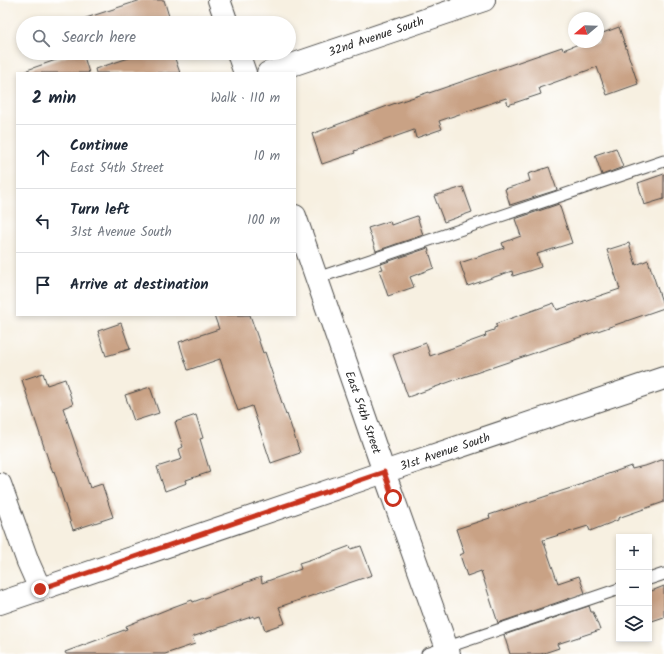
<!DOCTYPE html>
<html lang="en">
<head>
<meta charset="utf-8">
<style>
	body { margin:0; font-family:Kalam,sans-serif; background:#f2f2f3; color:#1f2937 }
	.controls { position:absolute; right:12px; bottom:12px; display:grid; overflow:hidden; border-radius:0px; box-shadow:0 2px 6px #0003 }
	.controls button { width:36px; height:36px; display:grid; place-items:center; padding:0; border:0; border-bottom:1px solid #e0e1e3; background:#fff; color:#1f2937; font:20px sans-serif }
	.compass { position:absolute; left:568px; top:12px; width:36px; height:36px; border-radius:50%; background:#fff; box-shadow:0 2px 6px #0003; rotate:251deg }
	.stop { position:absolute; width:12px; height:12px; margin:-9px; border:3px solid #c8321e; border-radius:50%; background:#fff }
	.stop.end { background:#c8321e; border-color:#fff; box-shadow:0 1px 4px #0008 }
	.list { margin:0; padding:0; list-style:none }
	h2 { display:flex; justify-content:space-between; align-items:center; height:52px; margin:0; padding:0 16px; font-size:17px }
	h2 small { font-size:13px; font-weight:400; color:#747a83 }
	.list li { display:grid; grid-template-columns:26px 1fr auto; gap:12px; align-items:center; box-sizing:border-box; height:64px; padding:0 16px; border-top:1px solid #e0e1e3 }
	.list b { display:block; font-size:15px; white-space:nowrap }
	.list p { margin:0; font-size:13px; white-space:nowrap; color:#747a83 }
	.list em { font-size:13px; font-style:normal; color:#747a83 }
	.icon { flex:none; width:22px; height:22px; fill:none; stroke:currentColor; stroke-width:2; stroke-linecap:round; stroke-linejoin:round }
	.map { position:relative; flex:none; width:664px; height:654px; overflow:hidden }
	.search { position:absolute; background:#fff; box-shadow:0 2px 6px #0003; left:16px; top:16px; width:280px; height:44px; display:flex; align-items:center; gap:10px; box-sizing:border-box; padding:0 14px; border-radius:22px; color:#747a83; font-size:15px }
	.panel { position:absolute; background:#fff; box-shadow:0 2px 6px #0003; left:16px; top:72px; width:280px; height:244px; border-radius:0px }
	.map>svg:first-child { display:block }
</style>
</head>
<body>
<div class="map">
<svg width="664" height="654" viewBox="0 0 664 654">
	<rect width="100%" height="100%" fill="#fff"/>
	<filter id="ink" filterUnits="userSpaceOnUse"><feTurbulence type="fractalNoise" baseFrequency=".025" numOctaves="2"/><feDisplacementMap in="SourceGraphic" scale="8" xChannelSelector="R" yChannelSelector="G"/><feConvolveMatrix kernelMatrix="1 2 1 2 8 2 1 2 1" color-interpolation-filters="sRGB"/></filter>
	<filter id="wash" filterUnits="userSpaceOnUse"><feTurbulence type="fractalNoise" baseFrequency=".012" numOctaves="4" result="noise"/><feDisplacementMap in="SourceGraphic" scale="16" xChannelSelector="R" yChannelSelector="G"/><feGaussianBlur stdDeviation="0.9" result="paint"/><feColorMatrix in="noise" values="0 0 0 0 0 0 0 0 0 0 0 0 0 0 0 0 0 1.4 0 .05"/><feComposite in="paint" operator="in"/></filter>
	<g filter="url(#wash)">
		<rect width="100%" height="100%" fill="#f7f0e1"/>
		<g id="blocks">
			<g fill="#c9a285">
				<polygon points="141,0 164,0 171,23 83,23 83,19"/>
				<polygon points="619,27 638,84 607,95 597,67 539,88 541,94 508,105 506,98 439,121 442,129 416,138 414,130 354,151 355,153 322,164 312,134 393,104 429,92 429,93 562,47 563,50 584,42 598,42 598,37 601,36 600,34"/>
				<polygon points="76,53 83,53 89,73 27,73 27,70"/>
				<polygon points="144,53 173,53 180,73 96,73 95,69"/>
				<polygon points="616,148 623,167 602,175 595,155"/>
				<polygon points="549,167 557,190 510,205 505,189 530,181 528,174"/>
				<polygon points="664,174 664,199 644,205 638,183"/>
				<polygon points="463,187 472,212 444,222 434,196"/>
				<polygon points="559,204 572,243 537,254 541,267 513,276 512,271 468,286 460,263 504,248 502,243 521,236 515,219"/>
				<polygon points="417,216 423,235 376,251 368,228 390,221 391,225"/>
				<polygon points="629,243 636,265 648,260 664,308 511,361 452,381 408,397 393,355 426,343 430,356 486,336 485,333 494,330 494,328 497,327 495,324 554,303 557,310 620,289 607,250"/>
				<polygon points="428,248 434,268 410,277 414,287 388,296 379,270 383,269 381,264"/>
				<polygon points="214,315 250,315 263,353 265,352 286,415 287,414 300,453 271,463 252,406 238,411 220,359 188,370 179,342 219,329"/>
				<polygon points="121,323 130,349 106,356 98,331"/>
				<polygon points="43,373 47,385 65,379 73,404 63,408 90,488 102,484 113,517 73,530 54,471 53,472 49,462 22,380"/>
				<polygon points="150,387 159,413 134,421 125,395"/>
				<polygon points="196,415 203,438 200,439 210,472 186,480 187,483 165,491 157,467 182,459 179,449 183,447 175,422"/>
				<polygon points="664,459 664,502 618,518 618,520 590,531 588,526 543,540 558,583 579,576 585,593 498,623 481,571 467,576 460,555 464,553 456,529 490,518 489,515 583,484 582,483 631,466 632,469 648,465"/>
				<polygon points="350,546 351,549 361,546 372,575 279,607 285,623 265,630 260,616 254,618 254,616 192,637 195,644 165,654 66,654 65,652 127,629 126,626 173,607 192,600 193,602 261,577 262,583 301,569 299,563 318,557 318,558"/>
				<polygon points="664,586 664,617 649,622 649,592"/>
				<polygon points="589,606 591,612 593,612 600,630 557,644 559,648 541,654 510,654 504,635"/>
			</g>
		</g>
	</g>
	<g filter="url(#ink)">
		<use href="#blocks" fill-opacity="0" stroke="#4a4946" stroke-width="1"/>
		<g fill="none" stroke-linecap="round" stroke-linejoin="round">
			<g stroke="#4a4946" stroke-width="13">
				<g id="service">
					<polyline points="317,278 664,161"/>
					<polyline points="649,579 664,574"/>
					<polyline points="427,654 619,589"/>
				</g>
			</g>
			<g stroke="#4a4946" stroke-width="24">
				<g id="minor">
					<path id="s1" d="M268,73L484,0"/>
					<polyline points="0,484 28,562 40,589"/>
					<path id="s2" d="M0,603L384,472L664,378"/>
				</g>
			</g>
			<g stroke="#4a4946" stroke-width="24">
				<g id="tertiary">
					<polyline points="219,0 227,23"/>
					<polyline points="238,53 245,73"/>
					<path id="s3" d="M295,216L384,472L449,654"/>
				</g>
			</g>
			<use href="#service" stroke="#fff" stroke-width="11"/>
			<use href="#minor" stroke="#fff" stroke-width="22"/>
			<use href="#tertiary" stroke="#fff" stroke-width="22"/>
		</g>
	</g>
	<g fill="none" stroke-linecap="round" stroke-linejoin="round" filter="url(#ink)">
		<polyline stroke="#c8321e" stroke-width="5" points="40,589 384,472 393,498"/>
	</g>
	<g text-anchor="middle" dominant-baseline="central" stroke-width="3.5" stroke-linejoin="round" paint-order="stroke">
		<g font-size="12" fill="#2b2b2b" stroke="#fff">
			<text stroke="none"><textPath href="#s1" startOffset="114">32nd Avenue South</textPath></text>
			<text stroke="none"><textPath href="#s3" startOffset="208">East 54th Street</textPath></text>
			<text stroke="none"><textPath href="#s2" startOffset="470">31st Avenue South</textPath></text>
		</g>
	</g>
</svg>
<div class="controls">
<button>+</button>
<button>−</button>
<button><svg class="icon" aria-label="layers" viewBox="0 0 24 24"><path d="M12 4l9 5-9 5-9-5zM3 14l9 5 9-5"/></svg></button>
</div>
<svg class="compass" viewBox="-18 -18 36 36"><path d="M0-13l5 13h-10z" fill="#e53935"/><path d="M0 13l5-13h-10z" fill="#747a83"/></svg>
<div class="stop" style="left:393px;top:498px"></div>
<div class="stop end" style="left:40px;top:589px"></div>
<div class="search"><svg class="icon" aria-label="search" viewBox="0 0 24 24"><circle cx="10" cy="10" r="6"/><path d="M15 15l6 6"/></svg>Search here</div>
<section class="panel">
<h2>2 min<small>Walk · 110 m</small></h2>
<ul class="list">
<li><svg class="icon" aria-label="ahead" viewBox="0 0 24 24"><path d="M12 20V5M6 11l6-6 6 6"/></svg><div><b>Continue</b><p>East 54th Street</p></div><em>10 m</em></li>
<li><svg class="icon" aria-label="left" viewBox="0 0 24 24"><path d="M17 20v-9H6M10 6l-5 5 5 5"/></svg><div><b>Turn left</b><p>31st Avenue South</p></div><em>100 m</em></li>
<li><svg class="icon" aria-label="arrive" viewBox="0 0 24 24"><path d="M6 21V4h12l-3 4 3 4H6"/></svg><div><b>Arrive at destination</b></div></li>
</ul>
</section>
</div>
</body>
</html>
